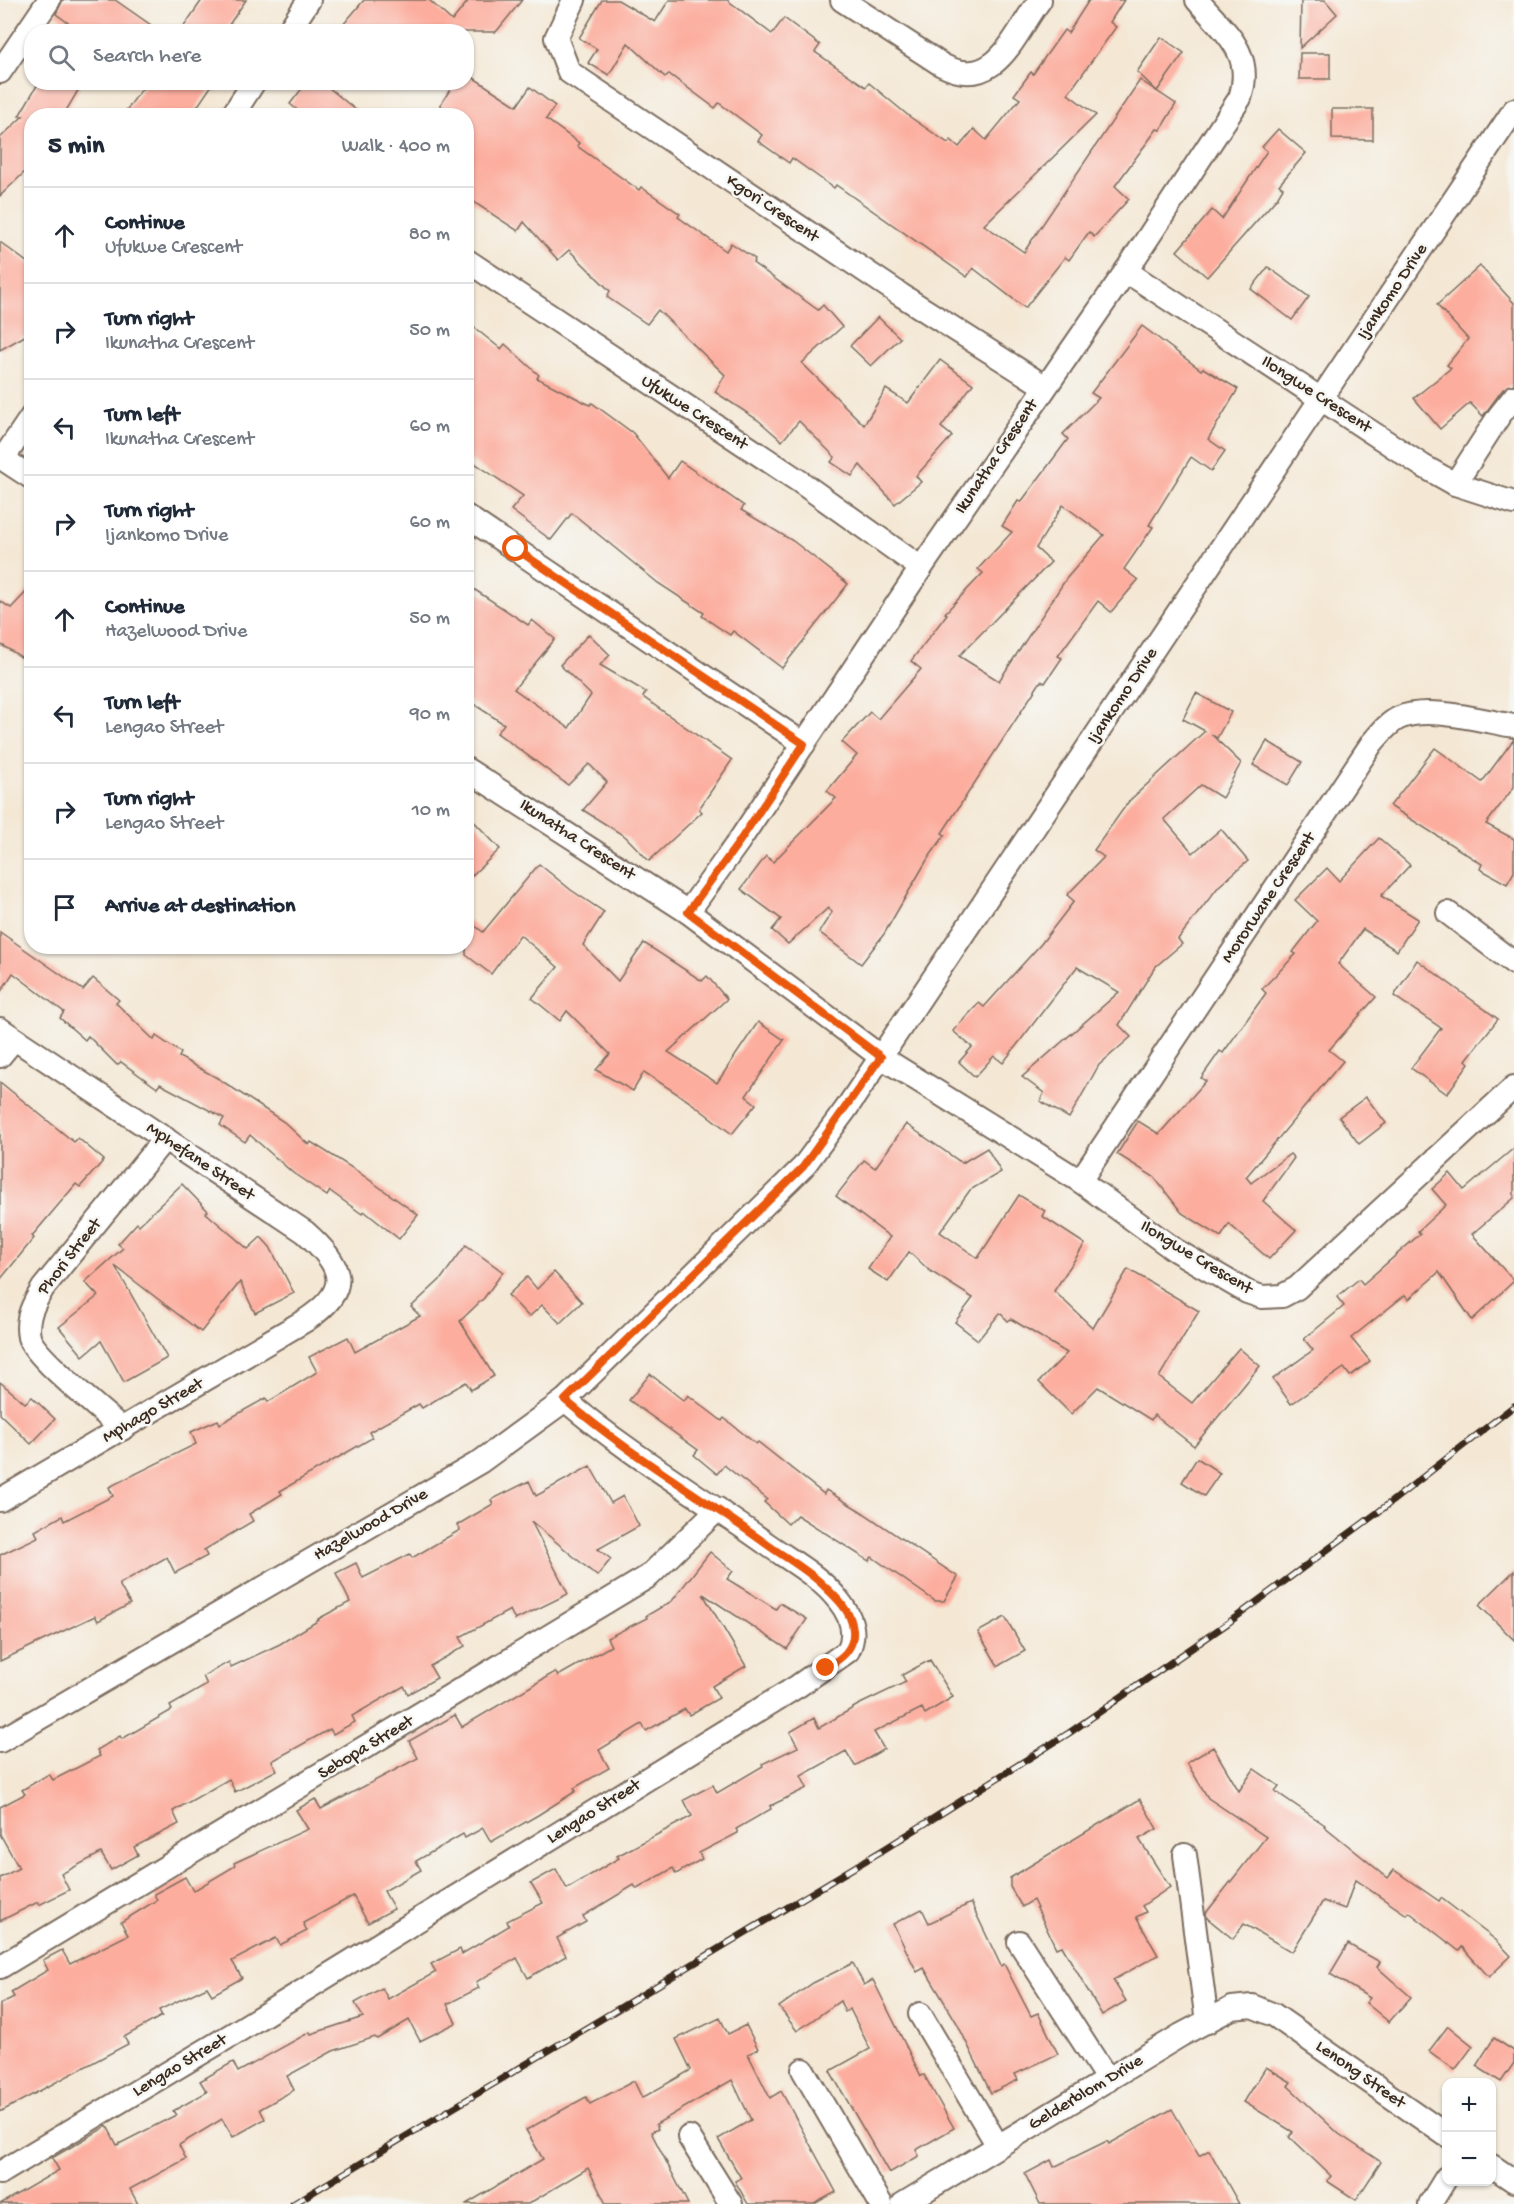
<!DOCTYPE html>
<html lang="en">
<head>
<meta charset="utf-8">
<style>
	body { margin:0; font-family:"Gochi Hand",sans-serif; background:#f6f6f7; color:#1f2937 }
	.controls { position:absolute; right:18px; bottom:18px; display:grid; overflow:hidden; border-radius:12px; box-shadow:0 2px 4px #0004 }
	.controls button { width:54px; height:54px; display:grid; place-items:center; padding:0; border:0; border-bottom:2px solid #e0e1e3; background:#fff; color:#1f2937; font:30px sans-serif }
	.stop { position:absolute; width:18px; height:18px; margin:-14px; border:4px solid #ea580c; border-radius:50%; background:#fff }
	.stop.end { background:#ea580c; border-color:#fff; box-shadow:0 2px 6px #0008 }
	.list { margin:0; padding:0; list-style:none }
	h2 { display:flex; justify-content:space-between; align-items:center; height:78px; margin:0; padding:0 24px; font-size:26px }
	h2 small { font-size:20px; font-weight:400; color:#747a83 }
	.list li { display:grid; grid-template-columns:39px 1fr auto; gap:18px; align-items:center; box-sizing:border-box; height:96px; padding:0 24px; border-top:2px solid #e0e1e3 }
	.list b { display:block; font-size:22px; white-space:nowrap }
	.list p { margin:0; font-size:20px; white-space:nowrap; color:#747a83 }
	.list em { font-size:20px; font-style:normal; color:#747a83 }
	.icon { flex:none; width:33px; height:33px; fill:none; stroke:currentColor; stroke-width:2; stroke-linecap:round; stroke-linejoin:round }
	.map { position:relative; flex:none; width:1514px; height:2204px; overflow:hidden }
	.search { position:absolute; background:#fff; box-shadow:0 2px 4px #0004; left:24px; top:24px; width:450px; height:66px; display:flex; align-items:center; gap:15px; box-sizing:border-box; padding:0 21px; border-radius:24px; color:#747a83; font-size:22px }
	.panel { position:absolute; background:#fff; box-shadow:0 2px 4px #0004; left:24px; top:108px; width:450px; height:846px; border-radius:24px }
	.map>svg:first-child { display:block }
</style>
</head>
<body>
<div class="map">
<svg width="1514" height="2204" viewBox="0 0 1514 2204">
	<rect width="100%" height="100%" fill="#f6f6f2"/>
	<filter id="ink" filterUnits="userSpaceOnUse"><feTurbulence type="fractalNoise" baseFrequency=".0167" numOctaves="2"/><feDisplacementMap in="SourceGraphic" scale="12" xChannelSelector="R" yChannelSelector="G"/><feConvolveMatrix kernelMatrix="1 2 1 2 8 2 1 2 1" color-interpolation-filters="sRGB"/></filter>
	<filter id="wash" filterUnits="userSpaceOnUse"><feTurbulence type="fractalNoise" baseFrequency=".008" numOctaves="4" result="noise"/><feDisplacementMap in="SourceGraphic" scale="24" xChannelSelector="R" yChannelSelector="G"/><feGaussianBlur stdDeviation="1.35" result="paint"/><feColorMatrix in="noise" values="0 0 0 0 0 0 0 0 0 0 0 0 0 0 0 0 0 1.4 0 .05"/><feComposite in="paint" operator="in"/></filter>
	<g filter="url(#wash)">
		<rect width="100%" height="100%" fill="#f4e8d5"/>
		<g id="blocks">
			<g fill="#fcad9e" fill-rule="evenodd">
				<polygon points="63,0 115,0 161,32 81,32 56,14"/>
				<polygon points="202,0 246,0 224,32 180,32"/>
				<polygon points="364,0 429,0 452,21 469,0 522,0 496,32 337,32"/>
				<polygon points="602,0 618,0 655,22 669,0 727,0 772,34 784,18 820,45 815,52 866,87 869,83 910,117 948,143 951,140 959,147 974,129 986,140 1020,99 1014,95 1031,72 1033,74 1064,30 1068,33 1089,0 1124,0 1110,22 1116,27 1068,94 1096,115 984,225 1024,252 1140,80 1176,104 1160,130 1157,129 1115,186 1129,199 1094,237 1089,232 1069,260 1065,257 1025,308 973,268 967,277 836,185 834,188 792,158 789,163 758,141 762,135 719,103 715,108 669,74 665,77 628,43 609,75 588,63 597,49 579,38"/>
				<polygon points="1301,0 1325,0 1337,14 1300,48"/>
				<polygon points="1161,37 1184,53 1157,91 1137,72"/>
				<polygon points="1300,53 1330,53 1330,79 1299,79"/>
				<polygon points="466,73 517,106 530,87 555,106 546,119 579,143 577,146 639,190 641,187 680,214 678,217 726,251 731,243 755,259 753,263 818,310 823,305 842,327 802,363 864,425 886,389 908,403 940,360 973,384 941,427 952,436 916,476 921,482 895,504 860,465 852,476 831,462 835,457 799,421 782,441 758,420 715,392 725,375 658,310 647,324 607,297 610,291 569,250 558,260 524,222 518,231 466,197 466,116 456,116 440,105 455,82 466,82"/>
				<polygon points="39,82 83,82 63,116 32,116 32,165 0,196 0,138 23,116 19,116"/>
				<polygon points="147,82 214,82 191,116 122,116"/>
				<polygon points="307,82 322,82 363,116 305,116 290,104"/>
				<polygon points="1332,109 1373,109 1373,140 1332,139"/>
				<polygon points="1278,129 1306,153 1279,185 1283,188 1277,198 1207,277 1177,251 1212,210 1222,219 1267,151 1262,147"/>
				<polygon points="0,242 32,266 32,332 0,350"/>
				<polygon points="1480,266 1514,303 1514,384 1503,389 1483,416 1470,403 1440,429 1414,398 1451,368 1447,365 1468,339 1437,305"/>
				<polygon points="1268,267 1309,297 1292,320 1251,289"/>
				<polygon points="878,317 900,338 871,366 850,346"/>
				<polygon points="466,321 501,349 505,344 539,375 537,378 590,405 592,403 633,433 668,478 680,461 744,506 741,510 793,541 848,584 782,668 733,631 730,635 702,616 704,613 658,583 572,513 551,540 511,510 523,496 466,457"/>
				<path d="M1142,326L1201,370L1203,368L1238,389L1208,439L1225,451L1211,471L1191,457L1149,525L1153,527L1124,569L1138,580L1111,612L1098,601L1058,656L1062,658L1045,683L1041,681L942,833L945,835L927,860L884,934L861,964L819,932L832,912L828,908L788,944L772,930L781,919L741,889L766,856L773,862L836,798L827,791L857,755L842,742L870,712L878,719L921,669L911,661L947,614L945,613L983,573L978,569L1012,532L1002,526L1018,501L1021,502L1068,439L1063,434L1099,398L1091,393ZM1063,505L1104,535L1066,579L999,681L959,656L1051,562L1036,548Z"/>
				<polygon points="466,584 528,625 532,620 555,639 514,689 569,728 591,695 560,665 589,634 610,655 600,665 646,692 643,697 732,760 699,809 702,812 649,861 626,837 583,810 607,782 589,764 568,785 497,733 504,724 466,699"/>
				<polygon points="32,586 32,664 0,644 0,601 11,608"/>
				<polygon points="1196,693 1231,712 1217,738 1211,734 1241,763 1222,798 1201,785 1164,819 1193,853 1221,829 1248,861 1219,886 1178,939 1182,944 1155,967 1119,1025 1131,1037 1099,1065 1069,1118 1040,1101 1044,1093 1022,1077 1119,992 1077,967 1003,1063 994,1056 975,1077 959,1062 972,1047 953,1031 979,1003 984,1007 1041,944 1074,901 1067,895 1104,857 1094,850 1129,801 1205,731 1183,719"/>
				<polygon points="1514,739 1514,787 1486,824 1514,839 1514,872 1507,884 1480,869 1482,864 1390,806 1435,748 1482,782"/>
				<polygon points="1267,741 1302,762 1288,785 1253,765"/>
				<polygon points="466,813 500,849 466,881"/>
				<polygon points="1379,838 1410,865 1381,896 1418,919 1397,951 1363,929 1338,964 1376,997 1329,1050 1343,1061 1246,1177 1251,1183 1290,1154 1294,1158 1263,1201 1296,1230 1269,1259 1229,1224 1221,1237 1182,1213 1154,1177 1117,1154 1138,1121 1159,1134 1206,1081 1201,1078 1220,1051 1223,1053 1266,993 1262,989 1296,954 1293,952 1317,921 1295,900 1327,868 1339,881"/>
				<polygon points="539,864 571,890 604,912 583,945 618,981 644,943 702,981 707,976 727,999 668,1052 717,1083 758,1022 784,1040 746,1096 756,1104 732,1134 690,1102 644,1072 633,1091 596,1070 610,1054 567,1011 560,1021 532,998 558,967 520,935 491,974 466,955 466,919 483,932"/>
				<polygon points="0,932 83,990 93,978 119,1000 116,1003 154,1040 156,1036 181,1053 179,1057 219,1079 284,1122 309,1145 311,1142 357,1171 418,1215 399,1239 364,1211 362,1214 330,1191 327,1196 293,1173 250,1135 245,1142 220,1125 224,1118 160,1084 157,1088 121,1062 117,1065 88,1036 85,1040 60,1018 64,1012 13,973 0,993"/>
				<polygon points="1417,960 1498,1019 1466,1060 1469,1063 1447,1094 1411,1068 1441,1028 1394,996"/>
				<polygon points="0,1082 74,1142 78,1138 104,1160 80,1187 76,1184 32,1236 34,1238 0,1280"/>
				<polygon points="1366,1097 1386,1123 1359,1144 1339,1117"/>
				<polygon points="906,1124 962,1163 987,1148 1001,1172 970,1190 940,1232 978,1258 1019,1195 1045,1211 1042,1216 1085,1244 1054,1291 1093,1328 1128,1269 1199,1311 1159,1377 1192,1403 1239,1348 1260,1366 1194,1446 1154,1415 1151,1420 1098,1387 1071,1414 1039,1382 1067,1353 1011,1319 1008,1321 1000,1313 978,1340 955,1322 973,1298 930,1271 909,1252 888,1282 868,1269 890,1237 836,1196 864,1160 875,1168"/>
				<polygon points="1514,1148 1514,1198 1472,1234 1514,1281 1472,1320 1439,1272 1409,1299 1405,1295 1351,1338 1370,1361 1350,1376 1344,1368 1291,1404 1273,1379 1313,1350 1304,1339 1344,1306 1337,1297 1359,1279 1363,1284 1420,1234 1418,1231 1446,1205 1432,1189 1450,1173 1464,1190"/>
				<polygon points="182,1184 208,1211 206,1213 248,1249 261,1237 270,1247 294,1293 255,1313 240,1282 201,1332 115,1266 167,1358 124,1382 101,1341 83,1356 59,1327 98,1296 85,1282 123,1248 118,1244 137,1223 139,1225"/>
				<polygon points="466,1245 503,1272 484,1298 460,1321 494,1376 471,1390 466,1382 422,1408 419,1404 369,1432 372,1438 280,1491 282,1494 249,1514 253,1521 204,1550 207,1556 175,1573 167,1557 119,1584 130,1604 98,1621 95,1616 0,1661 0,1555 38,1537 35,1531 62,1516 64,1521 113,1496 109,1487 196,1444 191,1432 218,1420 220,1424 266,1398 268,1402 317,1372 309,1357 348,1337 355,1352 420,1316 411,1307 441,1279"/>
				<polygon points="554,1272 582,1302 560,1323 542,1305 529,1317 508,1295 527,1277 537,1289"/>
				<polygon points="650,1374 684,1401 688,1395 722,1421 724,1418 756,1444 758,1442 824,1494 826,1490 862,1512 958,1577 944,1601 935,1601 872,1557 869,1561 797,1515 788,1524 764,1502 767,1499 724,1465 717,1474 694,1455 698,1450 629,1400"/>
				<polygon points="0,1382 25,1403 32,1397 55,1419 31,1444 0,1414"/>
				<polygon points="1197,1458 1220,1473 1204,1496 1182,1482"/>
				<polygon points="590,1466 611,1503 623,1496 639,1526 598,1549 611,1559 597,1576 531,1521 568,1594 515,1620 510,1610 460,1637 465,1646 430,1666 437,1678 408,1694 404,1686 352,1716 355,1722 333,1734 330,1729 272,1761 277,1770 235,1792 229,1779 173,1811 179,1824 134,1847 138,1855 111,1870 101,1853 61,1874 69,1890 39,1905 38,1902 0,1921 0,1878 19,1868 0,1834 0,1807 25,1794 22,1790 49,1774 53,1780 100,1756 97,1750 120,1736 122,1739 172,1710 170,1706 207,1685 203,1676 229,1662 231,1667 280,1644 319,1620 318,1619 350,1602 336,1573 356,1563 363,1578 410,1554 412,1558 460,1530 457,1525 493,1504 491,1500 529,1481 536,1496"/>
				<polygon points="710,1552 733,1571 727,1579 776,1609 780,1603 807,1619 787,1649 703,1594 746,1666 712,1686 719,1698 689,1715 685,1709 646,1731 642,1724 599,1750 609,1768 574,1788 576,1791 538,1815 491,1842 483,1828 465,1838 463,1834 416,1861 421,1870 384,1891 394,1909 368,1923 353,1896 303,1923 307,1931 280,1945 276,1938 232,1961 242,1978 212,1995 207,1987 159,2010 162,2016 124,2037 128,2044 0,2112 0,2004 14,1997 11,1992 48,1970 43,1960 62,1950 70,1964 128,1935 121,1922 157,1900 154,1894 185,1877 193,1891 235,1866 234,1863 308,1829 296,1810 315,1799 321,1809 418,1758 409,1741 455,1715 462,1727 555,1672 558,1676 611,1646 607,1638 647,1618 646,1616 672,1601"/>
				<polygon points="1514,1571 1514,1640 1479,1605"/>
				<polygon points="1005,1617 1025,1651 998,1666 978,1632"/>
				<polygon points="930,1660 953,1697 925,1714 922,1708 874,1732 884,1749 855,1766 846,1751 801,1776 807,1788 770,1806 771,1809 736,1829 738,1833 699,1853 702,1859 676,1874 673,1868 637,1889 634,1885 583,1916 586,1922 557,1938 566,1956 528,1978 517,1958 476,1982 479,1988 447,2004 456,2023 420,2041 409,2020 377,2039 375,2037 333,2051 287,2076 294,2090 260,2109 265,2119 233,2137 222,2119 179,2145 186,2159 130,2189 138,2204 0,2204 59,2170 52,2158 107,2126 117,2145 176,2115 173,2111 207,2092 200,2081 233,2062 238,2072 310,2032 311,2034 363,2017 355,2003 382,1988 388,1999 436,1972 431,1964 460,1949 462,1954 509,1926 507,1921 543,1903 531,1883 556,1869 567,1889 619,1858 617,1856 692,1816 684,1800 713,1785 717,1793 763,1766 762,1764 798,1747 790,1732 814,1718 819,1728 858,1705 906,1682 902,1675"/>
				<polygon points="1213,1747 1239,1791 1254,1769 1279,1786 1275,1791 1325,1825 1324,1826 1388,1878 1394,1870 1439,1901 1441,1898 1497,1941 1511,1956 1489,1977 1462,1947 1459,1951 1409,1912 1407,1915 1355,1880 1345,1909 1323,1901 1292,1952 1244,1924 1233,1939 1207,1918 1206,1913 1266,1837 1208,1798 1187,1763"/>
				<polygon points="1140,1799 1157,1829 1139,1839 1170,1887 1142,1906 1146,1912 1136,1917 1158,1955 1113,1980 1126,2001 1102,2015 1062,1946 1056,1948 1033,1900 1022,1907 1010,1887 1010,1878"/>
				<polygon points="971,1903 1001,1966 1004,1964 1031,2016 1038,2013 1058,2054 1015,2074 1018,2080 991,2093 957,2023 924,1968 917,1972 893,1924 922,1909 929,1923"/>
				<polygon points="1348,1944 1380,1962 1377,1967 1411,1997 1389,2022 1366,2003 1370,1998 1330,1974"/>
				<polygon points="853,1963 864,1985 873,1980 921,2076 924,2075 954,2128 916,2150 919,2156 889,2173 830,2071 870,2049 850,2009 845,2012 840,2001 797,2031 779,2007 813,1983"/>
				<polygon points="720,2018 728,2034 746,2025 758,2049 748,2054 770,2098 781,2091 836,2192 814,2204 748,2204 735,2181 741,2178 718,2139 751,2120 732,2080 656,2124 658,2129 651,2132 688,2204 606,2204 588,2168 528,2204 466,2204 543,2159 526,2130 586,2097 590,2104 634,2081 642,2098 691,2070 676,2039"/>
				<polygon points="1448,2026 1473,2046 1455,2070 1429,2051"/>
				<polygon points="1494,2038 1514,2051 1514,2063 1501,2082 1476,2066"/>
				<polygon points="1266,2067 1291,2082 1288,2086 1339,2134 1381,2162 1356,2200 1327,2181 1331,2176 1289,2136 1293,2132 1244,2102"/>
				<polygon points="1172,2109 1199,2156 1209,2150 1239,2204 1040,2204 1025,2174 1051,2160 1054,2167 1107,2141 1109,2144"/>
			</g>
		</g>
	</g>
	<g filter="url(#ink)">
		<use href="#blocks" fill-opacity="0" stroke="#7c6c5e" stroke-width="1.5"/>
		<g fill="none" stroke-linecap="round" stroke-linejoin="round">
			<g stroke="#7c6c5e" stroke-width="26">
				<g id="minor">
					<polyline points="574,0 556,38 569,72 901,295 1044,386"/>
					<path d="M842,0L942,65C996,93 1014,34 1040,0"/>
					<polyline points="288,32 309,0"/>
					<polyline points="0,72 49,0"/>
					<polyline points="232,116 254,82"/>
					<polyline points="466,260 799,481 921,568"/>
					<polyline points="1126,271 1423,466 1455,484 1514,503"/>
					<polyline points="0,457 32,478"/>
					<polyline points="3,459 32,416"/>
					<polyline points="1455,484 1499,416 1514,397"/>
					<polyline points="466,516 804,744"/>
					<polyline points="466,769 688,912 881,1057 1080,1181 1175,1250 1247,1292 1262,1297 1282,1296 1297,1288 1514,1087"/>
					<path d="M688,912L739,841L921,568L1126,271L1240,98C1255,52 1224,32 1197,0"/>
					<polyline points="1448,913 1514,963"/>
					<path d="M0,1029L305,1232C343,1266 353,1289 306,1320L0,1500"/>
					<polyline points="0,1056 14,1039"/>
					<path d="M1080,1181L1372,743C1380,734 1388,723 1399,718C1428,705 1483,721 1514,726"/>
					<path d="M122,1429C104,1412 34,1357 29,1337C25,1318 34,1303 43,1288L165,1138"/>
					<polyline points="0,1741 480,1462 565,1400 803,1167 846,1109 1514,110"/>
					<polyline points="1185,1855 1207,2022"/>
					<polyline points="1019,1942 1108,2080"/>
					<polyline points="0,1967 649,1576 718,1509"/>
					<polyline points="920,2014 998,2146"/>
					<polyline points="803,2070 881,2204"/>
					<polyline points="689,2137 731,2204"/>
					<polyline points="1492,2166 1514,2181"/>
					<path d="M0,2173L233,2034L798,1686L848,1651C857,1633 851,1616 839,1601C821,1577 791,1561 767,1544C700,1496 628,1454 565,1400"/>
					<polyline points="903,2204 1181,2035 1232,2008 1252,2006 1274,2015 1446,2135"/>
					<polyline points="1430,2204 1446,2178"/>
				</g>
			</g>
			<use href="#minor" stroke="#fff" stroke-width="22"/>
			<g stroke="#3b2a1e" stroke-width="7">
				<polyline id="rail" points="293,2204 883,1850 1069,1733 1228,1623 1377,1513 1514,1406"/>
			</g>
			<use href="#rail" stroke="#f6f6f2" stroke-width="4.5" stroke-dasharray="14" stroke-linecap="butt"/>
		</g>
	</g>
	<g fill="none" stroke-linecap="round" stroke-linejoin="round" filter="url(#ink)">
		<path stroke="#ea580c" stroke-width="8" d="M516,549L804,744L739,842L688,912L881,1057L803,1167L565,1400C628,1454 699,1495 765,1543C784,1557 807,1569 824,1586C836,1597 852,1612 853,1630C855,1650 840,1659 826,1668"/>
	</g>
	<g text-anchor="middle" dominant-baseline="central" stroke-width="5" stroke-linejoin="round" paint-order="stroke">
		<g font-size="18" fill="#3b2a1e" stroke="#f6f6f2">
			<text transform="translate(772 209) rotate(34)">Kgori Crescent</text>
			<text transform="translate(1393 292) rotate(-56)">Ijankomo Drive</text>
			<text transform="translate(1316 395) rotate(33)">Ilongwe Crescent</text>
			<text transform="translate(694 413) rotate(33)">Ufukwe Crescent</text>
			<text transform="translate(997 457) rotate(-56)">Ikunatha Crescent</text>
			<text transform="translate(1123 696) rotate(-56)">Ijankomo Drive</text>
			<text transform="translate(577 840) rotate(33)">Ikunatha Crescent</text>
			<text transform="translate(1269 898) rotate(-56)">Mororwane Crescent</text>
			<text transform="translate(200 1162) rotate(34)">Mphefane Street</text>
			<text transform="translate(70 1257) rotate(-52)">Phori Street</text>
			<text transform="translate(1196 1258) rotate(31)">Ilongwe Crescent</text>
			<text transform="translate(153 1411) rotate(-30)">Mphago Street</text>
			<text transform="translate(371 1525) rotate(-30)">Hazelwood Drive</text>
			<text transform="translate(366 1748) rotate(-31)">Sebopa Street</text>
			<text transform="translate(594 1812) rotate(-32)">Lengao Street</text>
			<text transform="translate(180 2066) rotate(-31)">Lengao Street</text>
			<text transform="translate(1360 2075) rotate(35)">Lenong Street</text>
			<text transform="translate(1086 2093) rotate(-31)">Gelderblom Drive</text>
		</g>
	</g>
</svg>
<div class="controls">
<button>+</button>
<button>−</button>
</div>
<div class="stop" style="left:516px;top:549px"></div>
<div class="stop end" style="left:826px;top:1668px"></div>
<div class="search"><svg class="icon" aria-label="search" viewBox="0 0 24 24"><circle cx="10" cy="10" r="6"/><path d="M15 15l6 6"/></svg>Search here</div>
<section class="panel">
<h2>5 min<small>Walk · 400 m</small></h2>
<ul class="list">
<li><svg class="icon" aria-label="ahead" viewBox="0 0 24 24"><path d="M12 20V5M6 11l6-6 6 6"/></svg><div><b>Continue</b><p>Ufukwe Crescent</p></div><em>80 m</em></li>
<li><svg class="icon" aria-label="right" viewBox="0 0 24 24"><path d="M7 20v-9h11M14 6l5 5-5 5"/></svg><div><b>Turn right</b><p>Ikunatha Crescent</p></div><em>50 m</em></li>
<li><svg class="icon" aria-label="left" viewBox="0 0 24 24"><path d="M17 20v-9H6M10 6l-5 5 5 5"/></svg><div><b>Turn left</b><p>Ikunatha Crescent</p></div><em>60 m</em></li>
<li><svg class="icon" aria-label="right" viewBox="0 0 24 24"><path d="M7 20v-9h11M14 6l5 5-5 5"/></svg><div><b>Turn right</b><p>Ijankomo Drive</p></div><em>60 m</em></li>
<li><svg class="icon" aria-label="ahead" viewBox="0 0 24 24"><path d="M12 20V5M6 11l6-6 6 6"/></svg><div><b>Continue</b><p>Hazelwood Drive</p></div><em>50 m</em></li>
<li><svg class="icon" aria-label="left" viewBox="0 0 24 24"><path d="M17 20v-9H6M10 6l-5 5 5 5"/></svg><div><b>Turn left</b><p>Lengao Street</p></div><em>90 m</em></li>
<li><svg class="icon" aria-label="right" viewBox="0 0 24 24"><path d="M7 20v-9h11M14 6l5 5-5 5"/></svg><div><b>Turn right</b><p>Lengao Street</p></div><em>10 m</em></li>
<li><svg class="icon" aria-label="arrive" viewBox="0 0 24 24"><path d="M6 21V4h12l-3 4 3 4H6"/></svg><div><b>Arrive at destination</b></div></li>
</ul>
</section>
</div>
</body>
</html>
